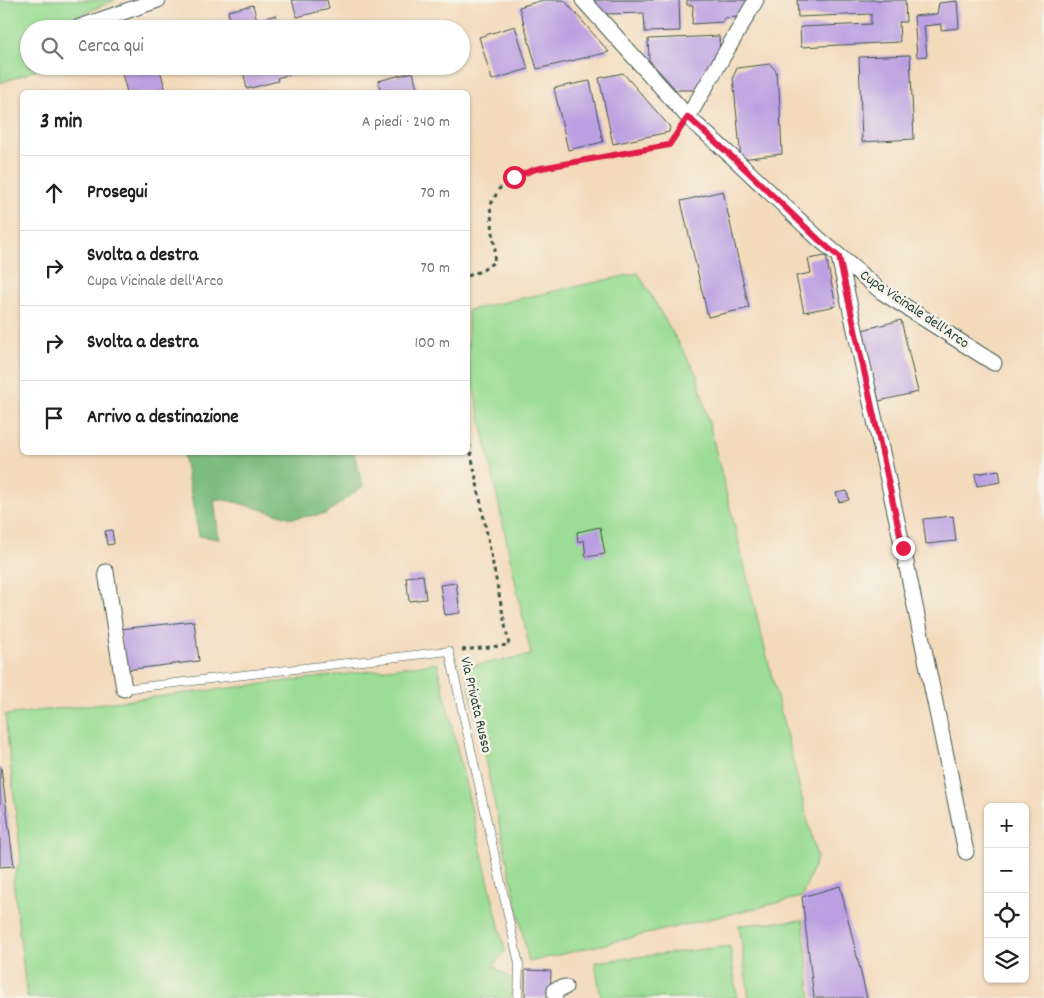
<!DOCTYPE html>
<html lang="it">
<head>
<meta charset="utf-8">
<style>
	body { margin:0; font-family:Dekko,sans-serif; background:#f6f6f6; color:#202124 }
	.controls { position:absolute; right:15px; bottom:15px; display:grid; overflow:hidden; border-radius:8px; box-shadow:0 1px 4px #0004 }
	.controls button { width:45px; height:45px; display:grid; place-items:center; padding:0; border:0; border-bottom:1px solid #e0e0e0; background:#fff; color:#202124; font:25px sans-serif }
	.stop { position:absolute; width:15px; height:15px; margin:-11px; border:4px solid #e11d48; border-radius:50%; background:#fff }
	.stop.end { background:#e11d48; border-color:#fff; box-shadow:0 1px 5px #0008 }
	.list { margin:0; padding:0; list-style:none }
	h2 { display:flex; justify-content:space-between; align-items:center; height:65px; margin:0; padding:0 20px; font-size:21px }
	h2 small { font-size:16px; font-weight:400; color:#757577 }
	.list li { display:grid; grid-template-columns:32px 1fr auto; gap:15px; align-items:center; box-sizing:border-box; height:75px; padding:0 20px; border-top:1px solid #e0e0e0 }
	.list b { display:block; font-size:19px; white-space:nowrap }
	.list p { margin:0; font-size:16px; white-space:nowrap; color:#757577 }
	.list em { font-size:16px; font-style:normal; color:#757577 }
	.icon { flex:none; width:28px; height:28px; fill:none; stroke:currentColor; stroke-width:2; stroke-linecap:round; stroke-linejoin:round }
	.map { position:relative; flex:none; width:1044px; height:998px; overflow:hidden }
	.search { position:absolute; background:#fff; box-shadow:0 1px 4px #0004; left:20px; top:20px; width:450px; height:55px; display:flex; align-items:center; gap:12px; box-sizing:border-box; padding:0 18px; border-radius:28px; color:#757577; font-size:19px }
	.panel { position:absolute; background:#fff; box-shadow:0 1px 4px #0004; left:20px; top:90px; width:450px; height:365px; border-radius:8px }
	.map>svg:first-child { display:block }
</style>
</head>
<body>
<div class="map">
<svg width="1044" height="998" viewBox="0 0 1044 998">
	<rect width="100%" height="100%" fill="#f7f3e8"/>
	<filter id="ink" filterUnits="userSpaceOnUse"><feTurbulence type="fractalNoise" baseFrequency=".02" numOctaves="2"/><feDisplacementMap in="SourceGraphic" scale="10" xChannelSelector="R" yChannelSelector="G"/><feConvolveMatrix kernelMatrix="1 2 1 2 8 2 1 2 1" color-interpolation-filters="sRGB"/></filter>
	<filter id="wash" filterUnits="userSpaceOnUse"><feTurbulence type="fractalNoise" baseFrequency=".0096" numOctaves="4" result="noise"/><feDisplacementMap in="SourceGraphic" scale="20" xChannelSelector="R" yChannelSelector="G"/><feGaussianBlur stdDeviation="1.12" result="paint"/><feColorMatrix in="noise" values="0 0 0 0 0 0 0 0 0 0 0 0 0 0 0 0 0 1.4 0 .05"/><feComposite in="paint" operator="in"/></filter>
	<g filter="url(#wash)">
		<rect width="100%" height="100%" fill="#f3dabb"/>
		<g fill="#9bdd94" stroke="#5d8d64">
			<polygon points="0,0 115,0 71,19 67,29 29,29 29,66 48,66 0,83"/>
			<polygon points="638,273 697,375 817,858 802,897 529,962 465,667 531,655 468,361 468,310"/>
			<polygon points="437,663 505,951 493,966 512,979 511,998 27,998 13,879 21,858 5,715"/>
			<polygon points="803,920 811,998 749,998 739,925"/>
			<polygon points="730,946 737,998 601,998 595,962"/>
		</g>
		<polygon fill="#7cbc7e" stroke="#4e7c59" points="183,453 354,453 363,486 326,514 292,518 231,501 214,499 219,539 199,536"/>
		<g id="blocks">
			<g fill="#bc9fe2">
				<polygon points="292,0 327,0 329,9 297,17"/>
				<polygon points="543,0 564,0 609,52 537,69 519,7"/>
				<polygon points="593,0 679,0 680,31 645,32 644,13 604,14"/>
				<polygon points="687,0 748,0 739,17 724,18 723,22 692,24 693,5 687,5"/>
				<polygon points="797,0 905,0 906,22 899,22 900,42 801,47 800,27 871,24 871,14 798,17"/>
				<polygon points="957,1 959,28 941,30 941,24 924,26 927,56 917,57 914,16 937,14 939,3"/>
				<polygon points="253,5 257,20 276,15 279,29 232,29 228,11"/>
				<polygon points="515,26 528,69 492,80 479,37"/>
				<polygon points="719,36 720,56 698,90 676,90 649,60 648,39"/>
				<polygon points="910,55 914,139 862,142 859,57"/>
				<polygon points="770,64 776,71 777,86 779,87 782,154 741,159 733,77 737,68"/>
				<polygon points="120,66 159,66 166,92 127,92"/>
				<polygon points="242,66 289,66 291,74 277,78 278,81 247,89"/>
				<polygon points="413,72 418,92 381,92 378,81"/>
				<polygon points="623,73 670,127 669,132 613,144 599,78"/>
				<polygon points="590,81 603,142 568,150 554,88"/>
				<polygon points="723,191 749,308 708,317 681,201"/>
				<polygon points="826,256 836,306 804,312 796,276 811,273 808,259"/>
				<polygon points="901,320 918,392 879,401 862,330"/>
				<polygon points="999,470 1001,482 977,486 975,474"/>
				<polygon points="847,491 849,500 839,502 836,493"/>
				<polygon points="953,516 956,541 926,544 923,519"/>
				<polygon points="600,527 605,554 586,557 584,540 578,542 577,532"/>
				<polygon points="112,530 114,544 107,545 105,531"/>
				<polygon points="423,575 426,599 409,601 406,577"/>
				<polygon points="456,583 460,613 445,615 440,585"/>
				<polygon points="194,621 199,661 125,670 120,629"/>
				<polygon points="0,767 1,767 14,866 0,867"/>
				<polygon points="840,886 867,998 814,998 802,897"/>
				<polygon points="525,970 551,971 550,998 525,998"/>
			</g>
		</g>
	</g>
	<g filter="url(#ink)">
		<use href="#blocks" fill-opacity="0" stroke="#3f5548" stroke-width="1"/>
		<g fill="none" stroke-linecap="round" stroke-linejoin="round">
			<g stroke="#3f5548" stroke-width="9">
				<polyline id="lane" points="124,689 449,651 519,964 518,998"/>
			</g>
			<g stroke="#3f5548" stroke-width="17">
				<g id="street">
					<polyline points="583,0 688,117 739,163 819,239 882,292 994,363"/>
					<polyline points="77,29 77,28 158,0"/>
					<polyline points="688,117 756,0"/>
					<polyline points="839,257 903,548 966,852"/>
					<polyline points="106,572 124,689"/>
					<polyline points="555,998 555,990 565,987"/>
				</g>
			</g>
			<g stroke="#3f5548" stroke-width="3" stroke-dasharray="4 4" stroke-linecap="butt">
				<polyline points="468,276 483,270 494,262 495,250 490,206 499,189 514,177 536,169 669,145 679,130"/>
				<polyline points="462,650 509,645 468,438"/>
			</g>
			<use href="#lane" stroke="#fff" stroke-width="8"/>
			<use href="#street" stroke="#fff" stroke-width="15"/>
		</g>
	</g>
	<g fill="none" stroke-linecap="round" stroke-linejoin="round" filter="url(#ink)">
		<polyline stroke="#e11d48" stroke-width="6" points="514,177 536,169 669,145 688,117 739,163 819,240 839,257 903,548"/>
	</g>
	<g text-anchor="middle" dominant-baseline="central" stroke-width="5" stroke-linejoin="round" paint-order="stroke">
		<g font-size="15" fill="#1f3d34" stroke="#f7f3e8">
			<text transform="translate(914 310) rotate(34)">Cupa Vicinale dell'Arco</text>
			<text transform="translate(475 705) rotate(77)">Via Privata Russo</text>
		</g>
	</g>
</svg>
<div class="controls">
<button>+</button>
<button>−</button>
<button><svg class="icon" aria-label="locate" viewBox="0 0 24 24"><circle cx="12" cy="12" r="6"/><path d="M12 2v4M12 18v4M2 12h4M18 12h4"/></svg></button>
<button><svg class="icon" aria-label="layers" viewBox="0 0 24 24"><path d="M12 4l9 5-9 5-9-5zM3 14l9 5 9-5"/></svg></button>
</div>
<div class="stop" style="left:514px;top:177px"></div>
<div class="stop end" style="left:903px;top:548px"></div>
<div class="search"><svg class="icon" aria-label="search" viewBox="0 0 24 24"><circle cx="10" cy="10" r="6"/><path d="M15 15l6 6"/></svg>Cerca qui</div>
<section class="panel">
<h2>3 min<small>A piedi · 240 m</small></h2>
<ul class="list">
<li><svg class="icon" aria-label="ahead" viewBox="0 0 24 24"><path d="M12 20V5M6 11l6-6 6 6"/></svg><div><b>Prosegui</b></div><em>70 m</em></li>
<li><svg class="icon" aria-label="right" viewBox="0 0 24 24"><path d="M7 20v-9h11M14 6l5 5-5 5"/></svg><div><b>Svolta a destra</b><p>Cupa Vicinale dell'Arco</p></div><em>70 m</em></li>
<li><svg class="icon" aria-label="right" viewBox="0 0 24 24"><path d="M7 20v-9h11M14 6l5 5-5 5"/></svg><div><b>Svolta a destra</b></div><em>100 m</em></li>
<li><svg class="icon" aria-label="arrive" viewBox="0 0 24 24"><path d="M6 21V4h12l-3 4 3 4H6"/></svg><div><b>Arrivo a destinazione</b></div></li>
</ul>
</section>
</div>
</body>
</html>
